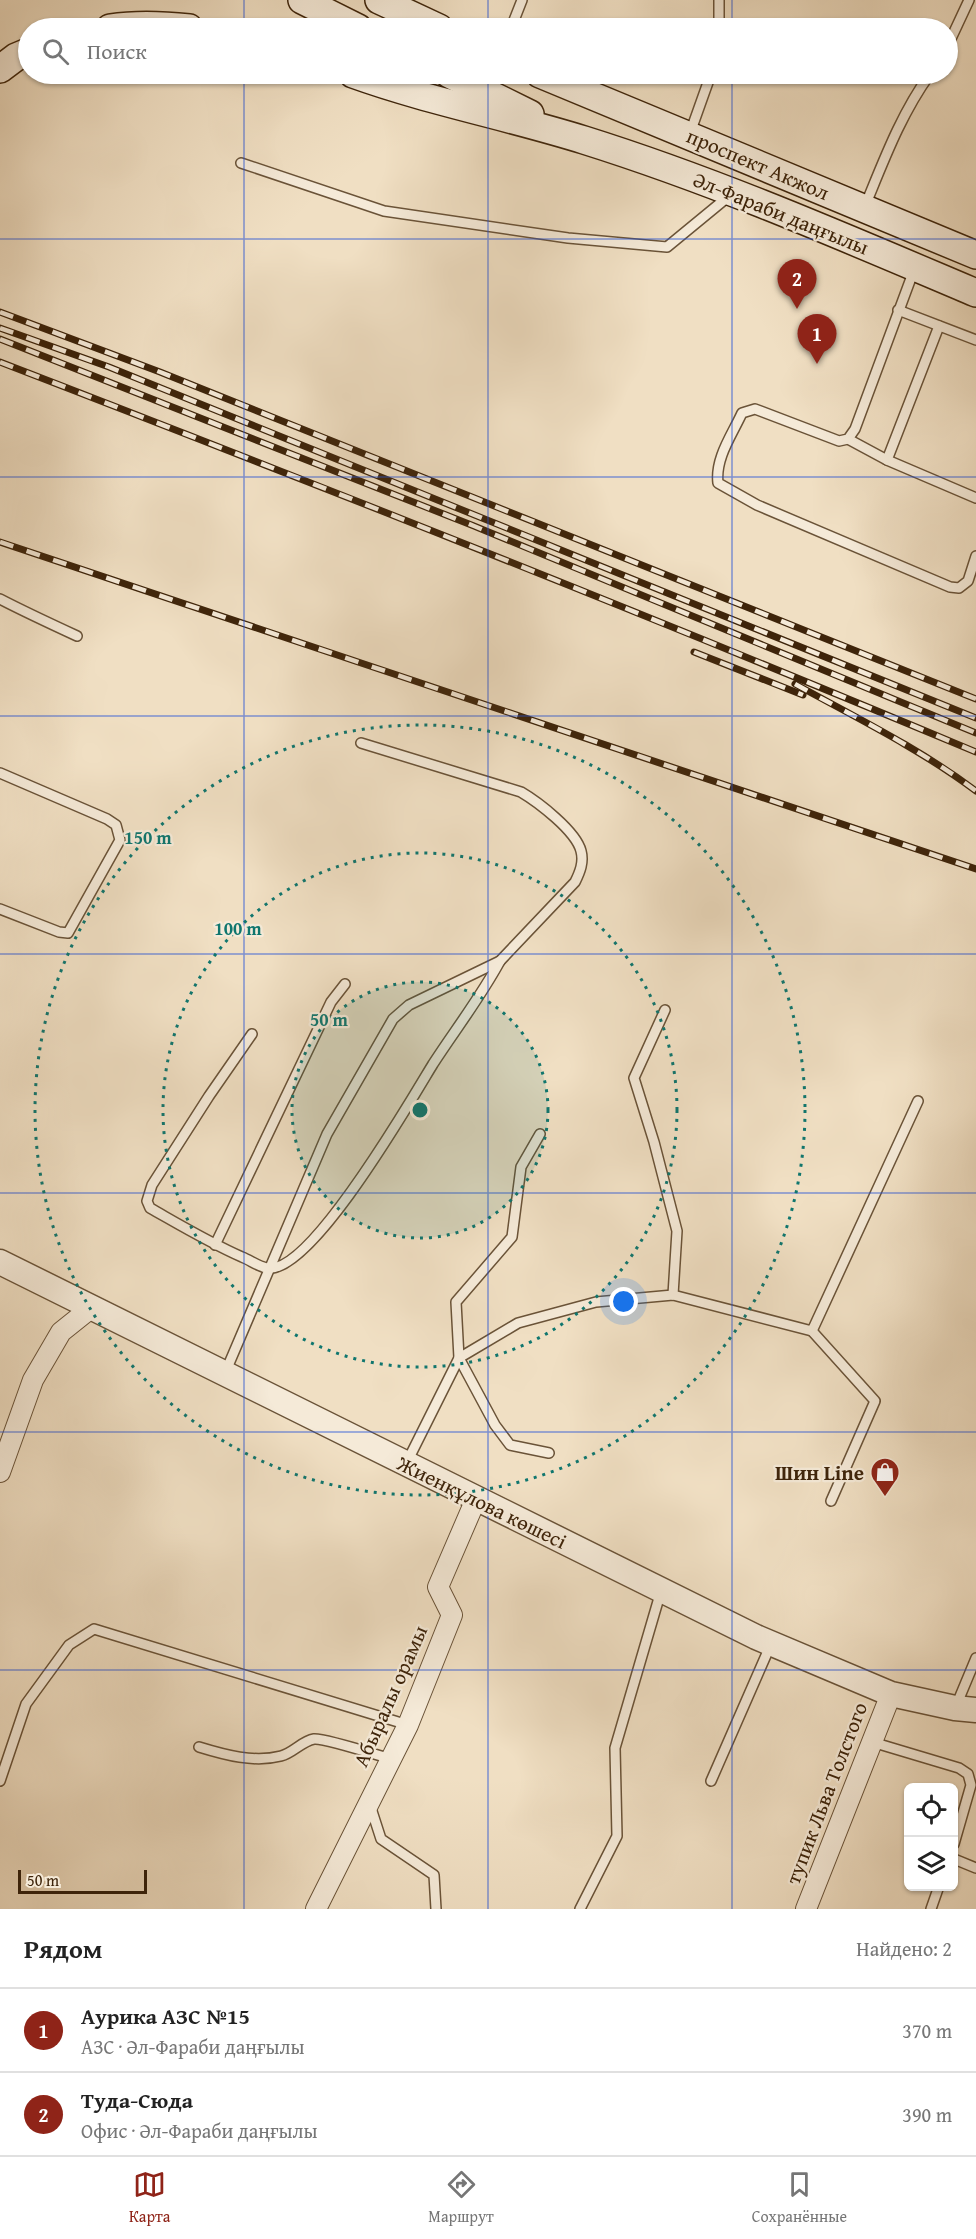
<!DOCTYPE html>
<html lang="ru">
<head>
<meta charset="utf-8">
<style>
	body { margin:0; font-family:"Gentium Book Plus",serif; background:#f6f6f6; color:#222 }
	.controls { position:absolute; right:18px; bottom:18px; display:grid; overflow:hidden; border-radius:9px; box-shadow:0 2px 4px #0004 }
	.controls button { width:54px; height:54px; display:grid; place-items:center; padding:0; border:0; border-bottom:2px solid #e0e0e0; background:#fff; color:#222; font:30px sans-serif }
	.scale { position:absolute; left:18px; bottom:15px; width:129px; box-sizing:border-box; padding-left:6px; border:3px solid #3e240a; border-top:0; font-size:16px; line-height:21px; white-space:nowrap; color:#3e240a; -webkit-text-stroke:4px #f5ead8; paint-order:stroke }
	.you { position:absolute; left:624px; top:1302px; width:21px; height:21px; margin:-15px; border:4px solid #fff; border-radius:50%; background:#1a73e8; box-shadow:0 0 0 9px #1a73e833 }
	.badge { display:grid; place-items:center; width:39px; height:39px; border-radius:50%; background:#8f2418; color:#fff; font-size:20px; font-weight:700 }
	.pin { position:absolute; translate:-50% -50px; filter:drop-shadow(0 2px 3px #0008) }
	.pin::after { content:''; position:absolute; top:32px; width:21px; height:18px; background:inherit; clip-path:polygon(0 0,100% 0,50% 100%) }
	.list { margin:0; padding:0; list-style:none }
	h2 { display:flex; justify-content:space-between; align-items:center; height:78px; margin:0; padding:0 24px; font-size:26px }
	h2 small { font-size:20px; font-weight:400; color:#767676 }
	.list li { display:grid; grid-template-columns:39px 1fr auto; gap:18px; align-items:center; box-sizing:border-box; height:84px; padding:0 24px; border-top:2px solid #e0e0e0 }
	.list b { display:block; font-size:22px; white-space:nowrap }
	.list p { margin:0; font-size:20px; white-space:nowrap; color:#767676 }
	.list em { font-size:20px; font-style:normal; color:#767676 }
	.icon { flex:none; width:33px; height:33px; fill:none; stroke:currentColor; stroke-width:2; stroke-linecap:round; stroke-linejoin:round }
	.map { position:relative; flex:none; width:976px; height:1909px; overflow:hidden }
	.search { position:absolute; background:#fff; box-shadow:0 2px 4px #0004; left:18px; right:18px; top:18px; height:66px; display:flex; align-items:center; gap:15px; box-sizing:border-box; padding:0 21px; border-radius:33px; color:#767676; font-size:22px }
	.sheet { height:246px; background:#fff }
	nav { display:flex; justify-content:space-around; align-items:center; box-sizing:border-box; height:84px; border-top:2px solid #e0e0e0; background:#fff; font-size:16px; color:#767676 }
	nav a { display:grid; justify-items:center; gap:3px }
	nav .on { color:#8f2418 }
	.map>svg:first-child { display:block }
</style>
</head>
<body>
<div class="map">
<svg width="976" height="1909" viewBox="0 0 976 1909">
	<rect width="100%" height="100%" fill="#f0dfc3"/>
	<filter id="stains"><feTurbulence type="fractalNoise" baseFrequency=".00333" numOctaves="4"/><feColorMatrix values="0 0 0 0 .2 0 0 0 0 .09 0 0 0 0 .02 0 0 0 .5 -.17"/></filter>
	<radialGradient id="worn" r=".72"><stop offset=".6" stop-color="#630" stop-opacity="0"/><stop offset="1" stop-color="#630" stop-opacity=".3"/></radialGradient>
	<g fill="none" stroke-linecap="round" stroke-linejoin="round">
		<g stroke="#6a5338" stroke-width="12">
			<g id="service">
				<polyline points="719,0 719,28"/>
				<polyline points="511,28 522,0"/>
				<polyline points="948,45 969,0"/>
				<polyline points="690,133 711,74"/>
				<polyline points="241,163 384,211 568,238 667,247 729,196"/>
				<path d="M865,206C884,160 901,114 930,74"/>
				<path d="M914,270L855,429L848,439L839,441L755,409L742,413C732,435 715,458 718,483L757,505L950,587L959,588L968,581L976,556"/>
				<polyline points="898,310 976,340"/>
				<polyline points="848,439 887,460 976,498"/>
				<polyline points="887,460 939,326"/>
				<path d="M0,599C25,612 51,624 77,636"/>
				<polyline points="0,773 107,819 116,825 120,840 68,933 59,932 0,909"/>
				<polyline points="665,1010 634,1078 654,1142 677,1231 673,1295"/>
				<path d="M252,1034L209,1096L152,1185L147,1201L150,1208C180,1225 210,1243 242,1257C250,1260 259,1267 267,1268C310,1276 411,1100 433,1064C455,1030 480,998 500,961"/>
				<polyline points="540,1134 521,1167 512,1237 456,1302 459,1358 495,1425 510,1445 549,1453"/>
				<polyline points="215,1245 331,1002 345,984"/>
				<polyline points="812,1331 875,1401 831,1501"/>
				<path d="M225,1373L327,1134L393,1019L409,1005L500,961L575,882C580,872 584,862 581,851C576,831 538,802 521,792L361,743"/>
				<polyline points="407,1462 459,1358 518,1323 596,1302 673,1295 812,1331 918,1101"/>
				<polyline points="956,1706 976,1658"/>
				<polyline points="872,1742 959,1768 968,1774 971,1785 954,1844"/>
				<path d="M199,1747C225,1755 254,1763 281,1756C293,1753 302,1741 314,1739C325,1738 377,1755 391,1759"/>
				<polyline points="0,1781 26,1704 69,1645 94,1629 408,1725"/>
				<polyline points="711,1781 771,1644"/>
				<polyline points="370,1805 381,1839 434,1875 436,1909"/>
				<polyline points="954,1859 976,1868"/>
				<polyline points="580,1909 617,1836 615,1748 661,1591"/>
				<polyline points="931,1909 939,1886"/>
			</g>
		</g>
		<g stroke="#6a5338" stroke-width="22">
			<g id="minor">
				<polyline points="0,1472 33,1380 61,1332 91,1308"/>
				<polyline points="316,1909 408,1725 452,1615 438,1587 476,1499"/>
				<polyline points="806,1909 891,1694"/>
			</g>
		</g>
		<g stroke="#6a5338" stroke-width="27">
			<polyline id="tertiary" points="0,1262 756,1637 891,1694 955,1708 976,1710"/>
		</g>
		<g stroke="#3e240a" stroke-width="30">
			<g id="secondary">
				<polyline points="302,0 358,28"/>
				<polyline points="379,0 439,28"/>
				<path d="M110,28C136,24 163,25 189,28"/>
				<polyline points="0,69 16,57 28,52"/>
				<path d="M353,74C428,101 507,116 584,140C718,182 846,238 976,293"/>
				<polyline points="449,74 530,114"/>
				<polyline points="540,74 976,255"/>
			</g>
		</g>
		<use href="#service" stroke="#f5ead8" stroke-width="9"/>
		<use href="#minor" stroke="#f5ead8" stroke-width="20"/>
		<use href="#tertiary" stroke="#f5ead8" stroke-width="24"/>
		<use href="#secondary" stroke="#f5ead8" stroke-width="27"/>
		<g stroke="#3e240a" stroke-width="7">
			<g id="rail">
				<polyline points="0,312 160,372 976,699"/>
				<polyline points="0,328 109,367 976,718"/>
				<polyline points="0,339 474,526 976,733"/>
				<path d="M0,362C327,488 653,617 976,752"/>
				<polyline points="0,542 976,869"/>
				<polyline points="694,652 803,695"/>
				<path d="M795,684C857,718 920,749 976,791"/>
			</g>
		</g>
		<use href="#rail" stroke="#f5ead8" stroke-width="4.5" stroke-dasharray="14" stroke-linecap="butt"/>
	</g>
	<path fill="none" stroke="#1d4ed8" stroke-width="1.5" stroke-opacity="0.55" d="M244,0V28M488,0V28M732,0V28M244,74V1909M488,74V1909M732,74V1909M0,239H976M0,477H976M0,716H976M0,954H976M0,1193H976M0,1432H976M0,1670H976"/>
	<circle cx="420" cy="1110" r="128" fill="#0f766e" fill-opacity=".12"/>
	<g fill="none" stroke="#0f766e" stroke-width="3" stroke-dasharray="3 6">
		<circle cx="420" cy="1110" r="128"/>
		<circle cx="420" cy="1110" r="257"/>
		<circle cx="420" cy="1110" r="385"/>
	</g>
	<defs>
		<g id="shop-pin" transform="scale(1.5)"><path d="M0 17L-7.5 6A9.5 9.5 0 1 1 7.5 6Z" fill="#8f2418" stroke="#f5ead8"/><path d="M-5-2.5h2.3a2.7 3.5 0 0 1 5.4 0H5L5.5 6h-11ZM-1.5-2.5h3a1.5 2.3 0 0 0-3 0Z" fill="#fff"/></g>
	</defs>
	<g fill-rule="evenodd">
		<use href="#shop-pin" x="885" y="1472"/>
	</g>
	<g text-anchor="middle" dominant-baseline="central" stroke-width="4.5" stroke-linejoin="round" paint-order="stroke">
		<g font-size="21" fill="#3e240a" stroke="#f5ead8">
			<text transform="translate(758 164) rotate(23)">проспект Акжол</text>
			<text transform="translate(781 213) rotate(22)">Әл-Фараби даңғылы</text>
			<text transform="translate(482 1502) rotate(26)">Жиенқұлова көшесі</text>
			<text transform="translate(390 1696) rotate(-66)">Абыралы орамы</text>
			<text transform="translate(826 1793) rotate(-69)">тупик Льва Толстого</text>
		</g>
		<g font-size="21" font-weight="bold" fill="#3e240a" stroke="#f5ead8" text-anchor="end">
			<text x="864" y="1472">Шин Line</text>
		</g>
	</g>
	<circle cx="420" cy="1110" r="9" fill="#0f766e" stroke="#f5ead8" stroke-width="3"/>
	<g font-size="18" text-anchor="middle" font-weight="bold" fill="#0f766e" stroke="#f5ead8" stroke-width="4.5" stroke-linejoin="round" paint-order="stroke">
		<text x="148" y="844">150 m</text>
		<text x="238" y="935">100 m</text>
		<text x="329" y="1026">50 m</text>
	</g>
	<rect width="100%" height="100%" filter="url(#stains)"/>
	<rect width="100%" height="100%" fill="url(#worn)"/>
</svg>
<div class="controls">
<button><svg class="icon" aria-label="locate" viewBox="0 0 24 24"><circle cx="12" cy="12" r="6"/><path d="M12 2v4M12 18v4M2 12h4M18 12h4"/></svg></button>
<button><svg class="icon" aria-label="layers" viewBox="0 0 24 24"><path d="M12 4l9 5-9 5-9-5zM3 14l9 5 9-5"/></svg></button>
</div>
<div class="scale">50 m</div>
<div class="you"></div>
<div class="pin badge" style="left:817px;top:364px">1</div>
<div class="pin badge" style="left:797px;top:309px">2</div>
<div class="search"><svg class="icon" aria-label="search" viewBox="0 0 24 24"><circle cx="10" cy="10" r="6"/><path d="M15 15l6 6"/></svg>Поиск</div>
</div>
<section class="sheet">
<h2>Рядом<small>Найдено: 2</small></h2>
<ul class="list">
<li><span class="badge">1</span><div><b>Аурика АЗС №15</b><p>АЗС · Әл-Фараби даңғылы</p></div><em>370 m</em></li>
<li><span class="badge">2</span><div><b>Туда-Сюда</b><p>Офис · Әл-Фараби даңғылы</p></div><em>390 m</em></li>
</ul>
</section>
<nav>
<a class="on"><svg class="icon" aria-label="map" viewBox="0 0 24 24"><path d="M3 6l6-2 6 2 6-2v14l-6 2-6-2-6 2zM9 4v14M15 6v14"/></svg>Карта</a>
<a><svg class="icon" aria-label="directions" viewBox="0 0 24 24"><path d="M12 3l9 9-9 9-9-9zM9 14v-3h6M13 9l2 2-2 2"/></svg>Маршрут</a>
<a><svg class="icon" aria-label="saved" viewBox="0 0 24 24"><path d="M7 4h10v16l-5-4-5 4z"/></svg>Сохранённые</a>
</nav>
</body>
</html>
